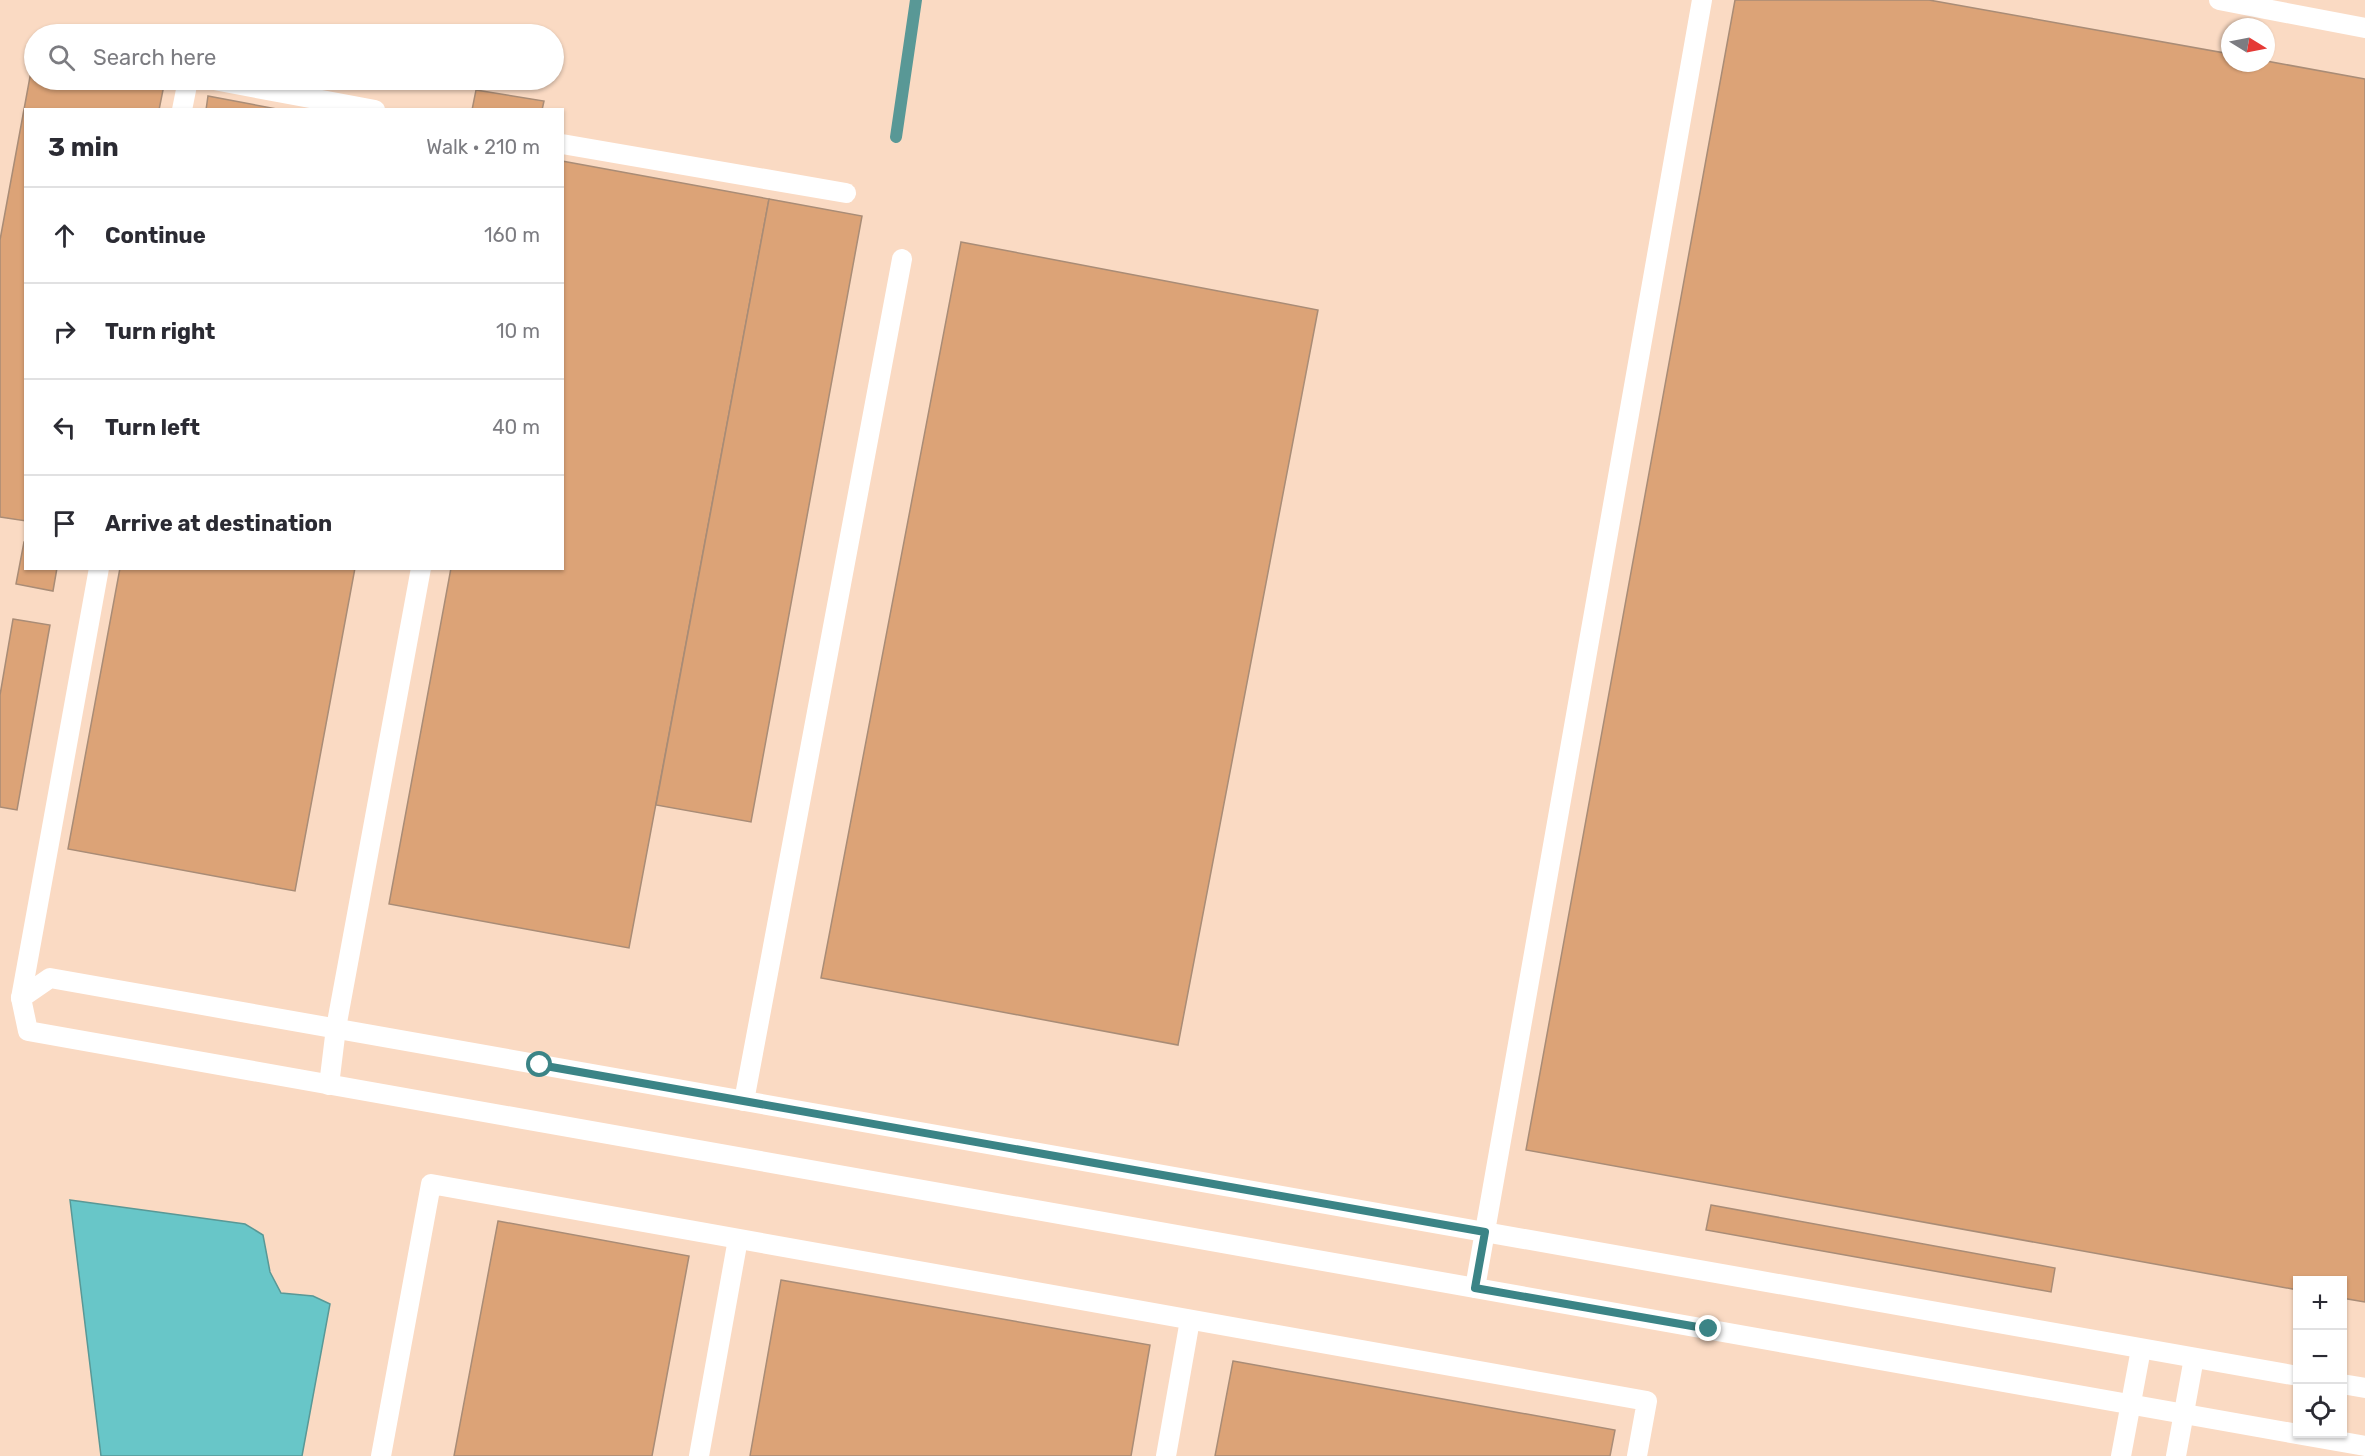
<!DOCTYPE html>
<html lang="en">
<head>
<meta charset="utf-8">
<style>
	body { margin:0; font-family:Rubik,sans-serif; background:#f2f2f3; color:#2b2b33 }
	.controls { position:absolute; right:18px; bottom:18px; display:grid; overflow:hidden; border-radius:0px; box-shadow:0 2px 4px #0004 }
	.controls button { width:54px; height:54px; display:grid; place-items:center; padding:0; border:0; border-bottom:2px solid #e1e1e2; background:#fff; color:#2b2b33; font:30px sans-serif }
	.compass { position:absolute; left:2221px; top:18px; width:54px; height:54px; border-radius:50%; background:#fff; box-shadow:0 2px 4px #0004; rotate:100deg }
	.stop { position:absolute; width:18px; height:18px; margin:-14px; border:4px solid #3b8486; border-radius:50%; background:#fff }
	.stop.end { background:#3b8486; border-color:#fff; box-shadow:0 2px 6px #0008 }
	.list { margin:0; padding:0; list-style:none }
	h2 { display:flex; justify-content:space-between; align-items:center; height:78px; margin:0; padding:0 24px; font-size:26px }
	h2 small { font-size:20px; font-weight:400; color:#7c7c81 }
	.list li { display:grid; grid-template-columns:39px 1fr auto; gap:18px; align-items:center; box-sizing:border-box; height:96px; padding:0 24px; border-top:2px solid #e1e1e2 }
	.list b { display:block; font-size:22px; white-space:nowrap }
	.list em { font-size:20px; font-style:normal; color:#7c7c81 }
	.icon { flex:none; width:33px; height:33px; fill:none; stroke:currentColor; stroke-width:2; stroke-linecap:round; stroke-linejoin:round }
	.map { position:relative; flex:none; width:2365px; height:1456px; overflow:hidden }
	.search { position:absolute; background:#fff; box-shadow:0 2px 4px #0004; left:24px; top:24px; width:540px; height:66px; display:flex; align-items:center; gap:15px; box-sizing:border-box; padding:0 21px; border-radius:33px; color:#7c7c81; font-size:22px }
	.panel { position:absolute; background:#fff; box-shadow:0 2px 4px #0004; left:24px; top:108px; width:540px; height:462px; border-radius:0px }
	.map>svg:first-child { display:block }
</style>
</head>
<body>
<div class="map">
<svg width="2365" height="1456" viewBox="0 0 2365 1456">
	<rect width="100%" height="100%" fill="#fadac3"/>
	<polygon fill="#68c6c8" stroke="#599896" stroke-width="1.5" points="70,1200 245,1224 263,1235 270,1272 281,1293 313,1296 330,1304 302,1456 101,1456"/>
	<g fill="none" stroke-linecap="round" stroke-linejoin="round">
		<polyline stroke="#599896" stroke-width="12" points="896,137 916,0"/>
	</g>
	<g fill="#dca377" stroke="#a98c76" stroke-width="1.5">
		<polygon points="1735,0 1929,0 2230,54 2230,63 2266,63 2266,61 2365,79 2365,1302 2342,1298 2342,1280 2298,1280 2298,1290 1526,1150"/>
		<polygon points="34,55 34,80 165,80 159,110 26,110 26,521 0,517 0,240"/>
		<polygon points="476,90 544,101 542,110 472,110"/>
		<polygon points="208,96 282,110 206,110"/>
		<polygon points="562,161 769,199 629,948 389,904 451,568 562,568"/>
		<polygon points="769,199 862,216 751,822 656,805"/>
		<polygon points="961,242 1318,310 1178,1045 821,978"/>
		<polygon points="24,542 26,542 26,568 57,568 53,591 16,584"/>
		<polygon points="120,568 355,568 295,891 68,849"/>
		<polygon points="13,619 50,625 17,810 0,807 0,695"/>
		<polygon points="1711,1205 2055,1268 2051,1292 1706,1230"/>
		<polygon points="498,1221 689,1256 652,1456 454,1456"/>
		<polygon points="781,1280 1150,1345 1131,1456 750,1456"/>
		<polygon points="1233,1361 1615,1430 1610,1456 1215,1456"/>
	</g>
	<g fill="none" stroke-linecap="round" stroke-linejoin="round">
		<g stroke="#fff" stroke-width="20">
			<polyline points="2219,0 2365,28"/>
			<polyline points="214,80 375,110"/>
			<polyline points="182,110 188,80"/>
			<polyline points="562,144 846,193"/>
			<polyline points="21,998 99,568"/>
			<polyline points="329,1085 336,1028 421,568"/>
			<polyline points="744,1101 902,259"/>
			<polyline points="1475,1288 1702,0"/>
			<polyline points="2298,1376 50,978 21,998 28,1031 2365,1446"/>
			<polyline points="2342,1384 2365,1388"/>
			<polyline points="381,1456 431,1184 1647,1401 1637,1456"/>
			<polyline points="699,1456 738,1239"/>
			<polyline points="1166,1456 1190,1320"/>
			<polyline points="2121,1456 2141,1349"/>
			<polyline points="2176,1456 2194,1358"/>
		</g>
	</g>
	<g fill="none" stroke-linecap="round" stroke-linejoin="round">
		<polyline stroke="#3b8486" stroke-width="8" points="540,1065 1485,1232 1475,1288 1709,1329"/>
	</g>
</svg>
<div class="controls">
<button>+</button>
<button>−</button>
<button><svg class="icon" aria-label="locate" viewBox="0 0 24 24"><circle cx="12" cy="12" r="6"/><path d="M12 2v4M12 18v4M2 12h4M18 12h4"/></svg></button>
</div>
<svg class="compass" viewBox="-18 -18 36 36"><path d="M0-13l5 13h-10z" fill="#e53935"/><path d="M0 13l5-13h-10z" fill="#7c7c81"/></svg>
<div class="stop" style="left:540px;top:1065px"></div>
<div class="stop end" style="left:1709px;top:1329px"></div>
<div class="search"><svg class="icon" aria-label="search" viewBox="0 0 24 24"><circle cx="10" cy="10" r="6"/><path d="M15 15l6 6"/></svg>Search here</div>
<section class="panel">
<h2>3 min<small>Walk · 210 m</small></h2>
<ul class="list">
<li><svg class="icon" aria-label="ahead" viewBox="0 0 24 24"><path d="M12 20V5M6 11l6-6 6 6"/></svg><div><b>Continue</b></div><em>160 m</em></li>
<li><svg class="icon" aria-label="right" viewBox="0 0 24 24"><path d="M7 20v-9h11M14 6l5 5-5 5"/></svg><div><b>Turn right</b></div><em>10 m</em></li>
<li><svg class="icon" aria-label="left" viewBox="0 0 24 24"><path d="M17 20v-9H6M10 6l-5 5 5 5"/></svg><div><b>Turn left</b></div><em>40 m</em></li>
<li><svg class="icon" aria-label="arrive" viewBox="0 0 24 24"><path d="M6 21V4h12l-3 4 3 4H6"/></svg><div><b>Arrive at destination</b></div></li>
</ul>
</section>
</div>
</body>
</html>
